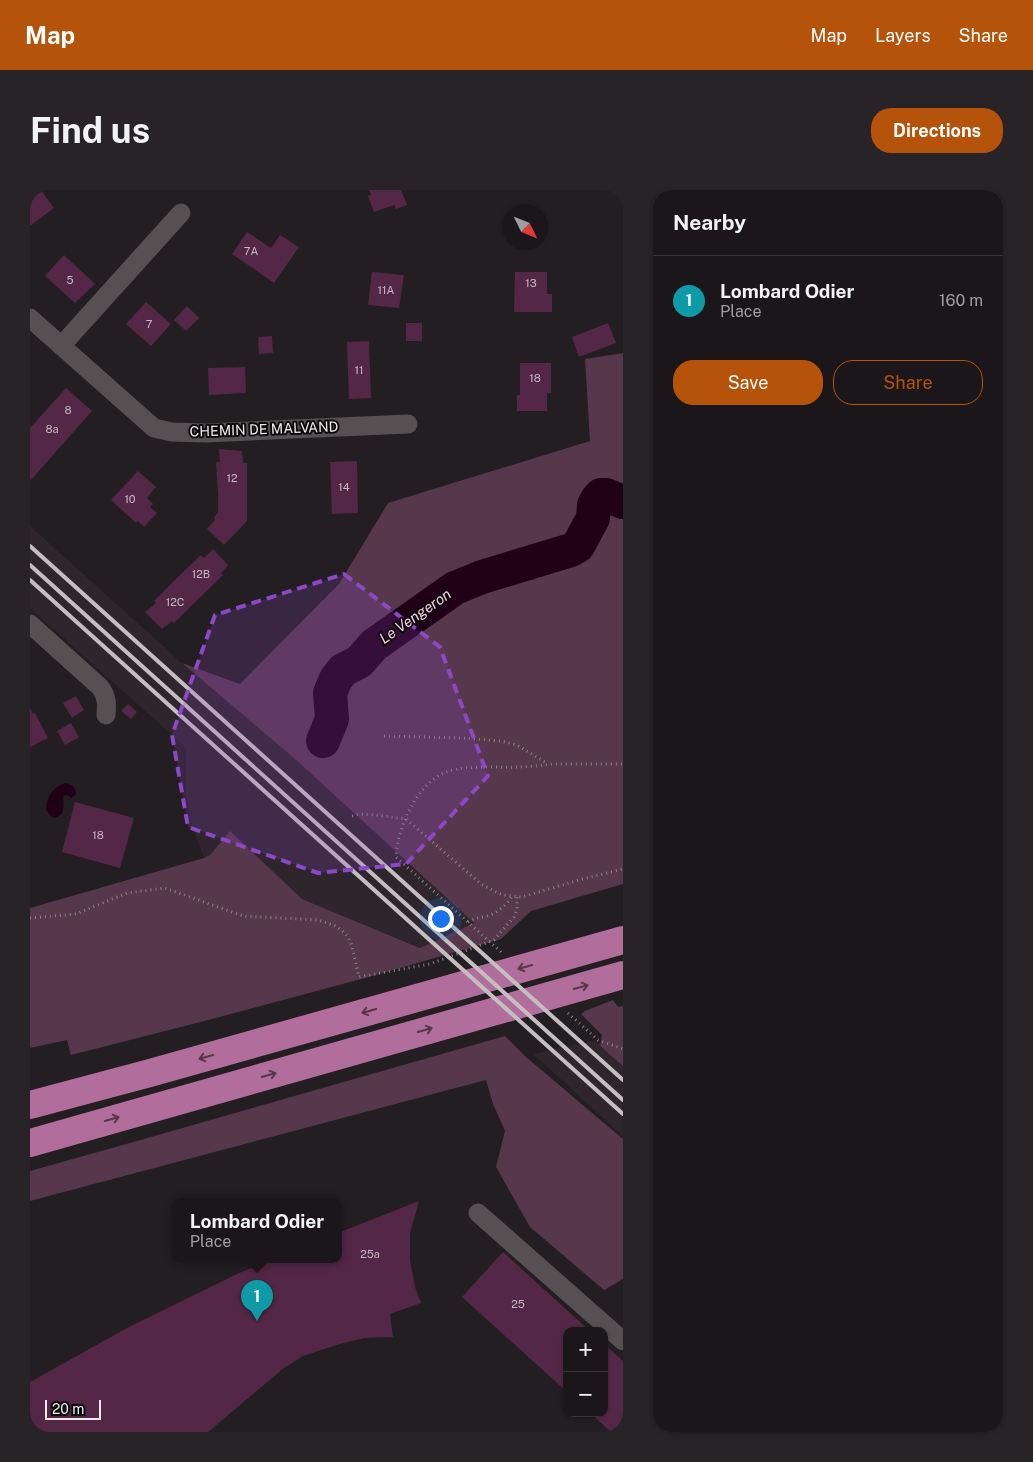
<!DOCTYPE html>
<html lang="en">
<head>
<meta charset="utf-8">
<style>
	body { margin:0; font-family:"Public Sans",sans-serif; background:#272326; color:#f1f3f6 }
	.controls { position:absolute; right:15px; bottom:15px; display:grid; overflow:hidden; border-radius:10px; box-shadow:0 1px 4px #0004 }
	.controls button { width:45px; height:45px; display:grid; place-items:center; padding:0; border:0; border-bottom:1px solid #383538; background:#1a1619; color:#f1f3f6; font:25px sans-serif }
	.compass { position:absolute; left:473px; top:15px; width:45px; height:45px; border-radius:50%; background:#1a1619; box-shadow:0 1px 4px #0004; rotate:133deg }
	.scale { position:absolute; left:15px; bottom:12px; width:56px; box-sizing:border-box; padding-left:5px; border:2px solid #edeaec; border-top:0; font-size:14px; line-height:18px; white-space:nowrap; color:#edeaec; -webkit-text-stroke:4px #0b090a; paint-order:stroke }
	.you { position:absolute; left:410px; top:728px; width:18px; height:18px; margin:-12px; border:4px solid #fff; border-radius:50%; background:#1a73e8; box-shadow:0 0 0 8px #1a73e833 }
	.badge { display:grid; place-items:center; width:32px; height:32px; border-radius:50%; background:#b45309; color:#fff; font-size:16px; font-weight:700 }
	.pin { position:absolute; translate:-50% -41px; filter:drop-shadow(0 1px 2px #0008) }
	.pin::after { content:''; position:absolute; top:26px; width:18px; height:15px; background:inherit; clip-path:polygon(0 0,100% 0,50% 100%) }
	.popup { position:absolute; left:142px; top:1008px; width:170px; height:65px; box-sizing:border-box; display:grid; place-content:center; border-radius:10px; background:#1a1619; filter:drop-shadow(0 1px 4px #0005); font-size:16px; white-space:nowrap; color:#9f9fa2 }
	.popup b { font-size:19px; color:#f1f3f6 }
	.popup::after { content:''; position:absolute; left:50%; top:100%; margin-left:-10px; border:10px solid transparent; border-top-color:#1a1619 }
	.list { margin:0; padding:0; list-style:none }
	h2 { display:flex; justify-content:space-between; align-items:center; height:65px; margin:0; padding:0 20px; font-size:21px }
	h2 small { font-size:16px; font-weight:400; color:#9f9fa2 }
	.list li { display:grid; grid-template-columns:32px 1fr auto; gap:15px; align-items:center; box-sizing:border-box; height:90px; padding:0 20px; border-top:1px solid #383538 }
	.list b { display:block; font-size:19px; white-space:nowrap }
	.list p { margin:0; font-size:16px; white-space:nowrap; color:#9f9fa2 }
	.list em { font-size:16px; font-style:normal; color:#9f9fa2 }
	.actions { display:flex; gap:10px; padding:15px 20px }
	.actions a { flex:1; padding:11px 0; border:1px solid #b45309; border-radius:20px; text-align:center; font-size:18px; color:#b45309 }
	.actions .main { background:#b45309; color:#fff }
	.map { position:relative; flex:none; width:593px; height:1242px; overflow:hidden; border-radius:20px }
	header { display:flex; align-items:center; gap:30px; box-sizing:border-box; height:70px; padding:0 25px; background:#b45309; color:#fff }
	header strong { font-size:24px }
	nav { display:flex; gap:28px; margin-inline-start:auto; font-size:18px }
	.intro { display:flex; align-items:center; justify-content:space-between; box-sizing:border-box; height:120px; padding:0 30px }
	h1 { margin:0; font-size:35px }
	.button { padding:12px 22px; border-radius:20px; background:#b45309; color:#fff; font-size:18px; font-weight:700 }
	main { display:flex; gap:30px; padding:0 30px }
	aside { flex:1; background:#1a1619; border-radius:20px; box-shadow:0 1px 4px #0004 }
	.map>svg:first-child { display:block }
</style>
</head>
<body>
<header>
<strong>Map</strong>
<nav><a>Map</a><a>Layers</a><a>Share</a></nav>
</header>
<div class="intro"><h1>Find us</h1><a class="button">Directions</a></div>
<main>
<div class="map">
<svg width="593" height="1242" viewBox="0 0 593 1242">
	<rect width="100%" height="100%" fill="#231e21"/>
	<g fill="#2f252c">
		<polygon points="0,336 152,473 265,569 444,733 391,758 272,709 200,642 180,665 174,668 161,632 156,601 156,561 151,553 0,418"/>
		<polygon points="563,851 593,862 593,946 503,864"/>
	</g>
	<g fill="#56374b">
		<polygon points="593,163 593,694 501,721 471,749 335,788 186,828 41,865 37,850 0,858 0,718 174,668 180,665 200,641 272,709 390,758 444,733 265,569 152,473 210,494 309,394 358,313 560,251 555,169"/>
		<polygon points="583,810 588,817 593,816 593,876 570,856 572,845 551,824 555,821"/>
		<polygon points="475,846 496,867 593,949 593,1089 574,1100 500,1037 466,977 475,941 463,914 456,890 0,1011 0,981 114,949"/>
	</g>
	<path fill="#200017" d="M36,593C42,595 46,597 46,604L42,608L37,605L34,606L33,607C34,617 35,624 25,628L22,627L16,620C16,608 23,596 36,593Z"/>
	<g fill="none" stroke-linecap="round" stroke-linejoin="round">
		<polyline stroke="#200017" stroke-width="34" points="293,551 302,529 300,503 306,489 313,480 329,472 344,455 425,398 452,387 541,360 548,356 563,328 564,315 568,308 571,305 576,305 593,312"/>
	</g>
	<g fill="#542746">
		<polygon points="0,0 11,0 24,18 0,36"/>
		<polygon points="339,0 371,0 377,15 366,19 364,15 344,22 338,6 341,5"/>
		<polygon points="217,42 241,58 250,45 269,57 244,93 202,64"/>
		<polygon points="34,65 65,94 45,113 15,86"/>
		<polygon points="342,82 374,85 369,118 338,115"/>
		<polygon points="485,82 517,82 517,104 522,104 522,122 484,122"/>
		<polygon points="116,112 141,134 121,156 96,134"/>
		<polygon points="157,116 169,128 156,141 144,130"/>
		<rect x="376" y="133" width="16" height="18"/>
		<polygon points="578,133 586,153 549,167 542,147"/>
		<polygon points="242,146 243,163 229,164 228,147"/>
		<polygon points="339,151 341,208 319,209 317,152"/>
		<polygon points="490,173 521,173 521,203 517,203 517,221 487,221 487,205 490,205"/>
		<polygon points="215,177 216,203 179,205 178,178"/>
		<polygon points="36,198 62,221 0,291 0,238"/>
		<polygon points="189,259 212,261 213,273 217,273 217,331 194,355 177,339 185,330 184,328 188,322 188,304 186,272 190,272"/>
		<polygon points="327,271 328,323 302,324 300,272"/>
		<polygon points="108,281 126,297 117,308 123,314 120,317 127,323 114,337 108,331 106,333 81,310"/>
		<polygon points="183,359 198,375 191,383 193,385 144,433 142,431 132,439 115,422 126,413 124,411 149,386 171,365 174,368"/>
		<polygon points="46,506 54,520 42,528 33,513"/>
		<polygon points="98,514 107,522 101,529 91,521"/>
		<polygon points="0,518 3,524 5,523 18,548 0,557"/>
		<polygon points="41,533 49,547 35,555 27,541"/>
		<polygon points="45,612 104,628 90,678 32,662"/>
		<polygon points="389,1011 380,1043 380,1070 385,1097 391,1113 360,1124 363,1147 334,1148 310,1154 273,1166 254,1178 178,1242 0,1242 0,1192 97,1138 209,1083 242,1070 308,1070 308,1043"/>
		<polygon points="473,1062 560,1141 537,1141 537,1202 432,1107"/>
		<polygon points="574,1154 593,1171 593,1242 581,1242 560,1223 574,1223"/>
	</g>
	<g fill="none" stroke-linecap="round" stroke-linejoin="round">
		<g stroke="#8a8688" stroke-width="3" stroke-dasharray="1 4" stroke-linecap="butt">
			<polyline points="354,546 432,548 471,551 487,555 518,574"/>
			<polyline points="322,626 329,624 345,625 376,629 451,694 464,701 473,705 492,707 549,690 593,679"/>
			<polyline points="0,728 46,724 97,703 135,698 213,726 288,730 306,736 315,743 321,753 329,787 400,774 464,750 484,727 487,720 487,707"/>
			<path d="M438,732C444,728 450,728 457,726C467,723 477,715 482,706"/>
			<path d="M471,762L366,667C367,639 385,599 410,585C429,574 464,578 486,577C498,577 511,575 524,574C547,574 570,574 593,574"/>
			<polyline points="538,823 568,850 593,859"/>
		</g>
		<g stroke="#565053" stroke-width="19">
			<polyline points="0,128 124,238 142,242 176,243 378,234"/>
			<polyline points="31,156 151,23"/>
			<path d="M0,434L70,497C77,506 77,514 76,525"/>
			<polyline points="448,1023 593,1151"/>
		</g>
		<g stroke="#b16d9b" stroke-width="28">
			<polyline points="0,915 120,883 593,750"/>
			<polyline points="0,953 593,785"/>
		</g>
		<g stroke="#c3bfc1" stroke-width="4">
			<polyline points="0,356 593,890"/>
			<polyline points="0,375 593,910"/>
			<polyline points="0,390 593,924"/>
		</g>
	</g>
	<defs><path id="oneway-shaft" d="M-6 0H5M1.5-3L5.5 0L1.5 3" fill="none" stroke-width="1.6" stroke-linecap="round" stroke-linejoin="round" transform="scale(1.25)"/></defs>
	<g stroke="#56364b">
		<use href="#oneway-shaft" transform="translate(495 777) rotate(164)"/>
		<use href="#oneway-shaft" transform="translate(551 797) rotate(-15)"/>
		<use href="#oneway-shaft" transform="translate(339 821) rotate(164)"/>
		<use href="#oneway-shaft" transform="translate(395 840) rotate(-16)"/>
		<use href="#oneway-shaft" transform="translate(176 867) rotate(164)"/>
		<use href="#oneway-shaft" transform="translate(239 885) rotate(-16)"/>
		<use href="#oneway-shaft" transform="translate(82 929) rotate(-16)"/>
	</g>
	<path fill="#8c48c6" fill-opacity="0.2" stroke="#8c48c6" stroke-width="4" stroke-dasharray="10 6" stroke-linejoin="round" d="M314,384L410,457L458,586L376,674L288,683L158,637L142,545L185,425Z"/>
	<g text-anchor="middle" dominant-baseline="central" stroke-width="4" stroke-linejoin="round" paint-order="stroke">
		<g font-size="11" fill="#c7b9c2">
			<text x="221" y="61">7A</text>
			<text x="40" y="90">5</text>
			<text x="501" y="93">13</text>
			<text x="356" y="100">11A</text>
			<text x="119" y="134">7</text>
			<text x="329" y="180">11</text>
			<text x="505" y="188">18</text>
			<text x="38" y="220">8</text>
			<text x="22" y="239">8a</text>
			<text x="202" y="288">12</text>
			<text x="314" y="297">14</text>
			<text x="100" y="309">10</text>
			<text x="171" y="384">12B</text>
			<text x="145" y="412">12C</text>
			<text x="68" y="645">18</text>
			<text x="340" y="1064">25a</text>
			<text x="488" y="1114">25</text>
		</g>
		<g font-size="14" fill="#edeaec" stroke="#0b090a">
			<text transform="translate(234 239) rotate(-2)">CHEMIN DE MALVAND</text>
		</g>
		<g font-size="15" font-style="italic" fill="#f8c9e7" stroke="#0b090a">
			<text transform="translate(385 426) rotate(-35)">Le Vengeron</text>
		</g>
	</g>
</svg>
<div class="controls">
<button>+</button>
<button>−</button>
</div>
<svg class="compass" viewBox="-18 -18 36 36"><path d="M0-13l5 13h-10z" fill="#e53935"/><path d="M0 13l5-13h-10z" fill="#9f9fa2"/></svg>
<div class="scale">20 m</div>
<div class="you"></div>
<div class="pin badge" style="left:227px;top:1131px;background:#0f9aa8">1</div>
<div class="popup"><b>Lombard Odier</b>Place</div>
</div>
<aside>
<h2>Nearby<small></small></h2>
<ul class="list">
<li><span class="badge" style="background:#0f9aa8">1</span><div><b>Lombard Odier</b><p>Place</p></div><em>160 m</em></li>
</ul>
<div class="actions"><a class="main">Save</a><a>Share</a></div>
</aside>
</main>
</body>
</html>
